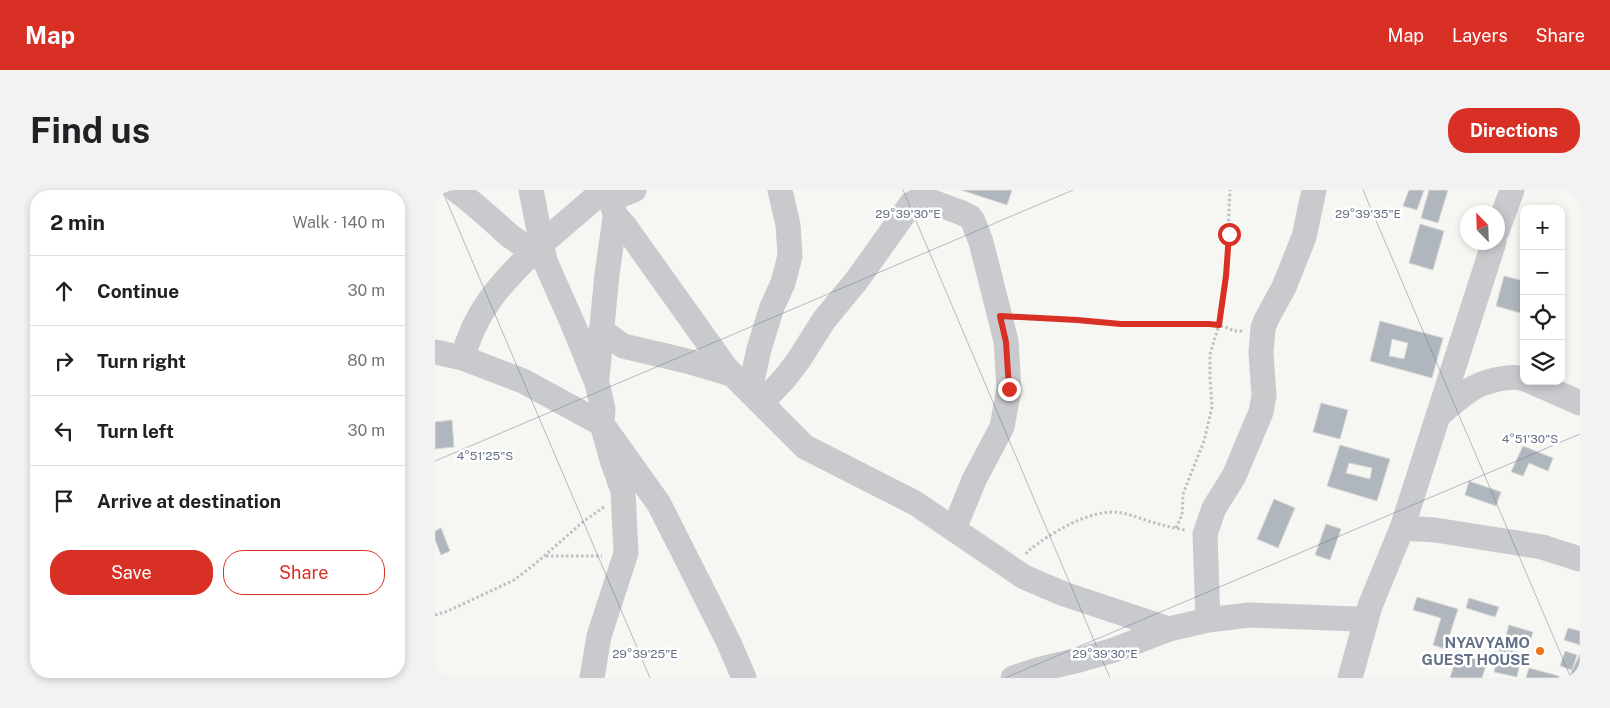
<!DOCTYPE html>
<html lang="en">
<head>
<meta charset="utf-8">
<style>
	body { margin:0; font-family:"Public Sans",sans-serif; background:#f2f2f2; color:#202124 }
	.controls { position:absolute; right:15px; top:15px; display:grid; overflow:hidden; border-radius:10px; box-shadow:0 2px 8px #0003 }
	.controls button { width:45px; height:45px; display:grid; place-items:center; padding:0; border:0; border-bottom:1px solid #e0e0e0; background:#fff; color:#202124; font:25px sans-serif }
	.compass { position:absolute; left:1025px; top:15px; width:45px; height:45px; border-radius:50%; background:#fff; box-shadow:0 2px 8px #0003; rotate:337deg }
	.stop { position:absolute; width:15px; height:15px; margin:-11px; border:4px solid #d93025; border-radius:50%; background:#fff }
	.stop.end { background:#d93025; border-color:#fff; box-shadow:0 1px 5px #0008 }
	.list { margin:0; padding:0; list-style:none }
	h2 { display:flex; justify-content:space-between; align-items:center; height:65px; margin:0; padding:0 20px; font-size:21px }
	h2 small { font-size:16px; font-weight:400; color:#757577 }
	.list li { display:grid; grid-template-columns:32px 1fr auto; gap:15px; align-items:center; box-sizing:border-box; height:70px; padding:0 20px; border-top:1px solid #e0e0e0 }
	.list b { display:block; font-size:19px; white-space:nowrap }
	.list em { font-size:16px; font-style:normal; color:#757577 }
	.actions { display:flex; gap:10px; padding:15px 20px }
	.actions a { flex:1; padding:11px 0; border:1px solid #d93025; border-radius:20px; text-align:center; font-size:18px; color:#d93025 }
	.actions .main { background:#d93025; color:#fff }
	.icon { flex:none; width:28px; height:28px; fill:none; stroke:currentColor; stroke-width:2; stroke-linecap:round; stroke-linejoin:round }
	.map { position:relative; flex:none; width:1145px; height:488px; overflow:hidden; border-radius:20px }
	header { display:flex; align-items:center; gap:30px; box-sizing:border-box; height:70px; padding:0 25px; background:#d93025; color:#fff }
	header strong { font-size:24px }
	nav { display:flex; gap:28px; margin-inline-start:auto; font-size:18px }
	.intro { display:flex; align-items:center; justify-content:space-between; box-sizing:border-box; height:120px; padding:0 30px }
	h1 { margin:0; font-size:35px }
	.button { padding:12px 22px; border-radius:20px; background:#d93025; color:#fff; font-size:18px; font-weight:700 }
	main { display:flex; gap:30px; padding:0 30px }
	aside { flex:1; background:#fff; border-radius:20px; box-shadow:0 2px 8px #0003 }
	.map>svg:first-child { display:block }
</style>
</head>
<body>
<header>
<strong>Map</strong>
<nav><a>Map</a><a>Layers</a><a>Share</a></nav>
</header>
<div class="intro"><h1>Find us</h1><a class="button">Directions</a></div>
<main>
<aside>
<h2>2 min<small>Walk · 140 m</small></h2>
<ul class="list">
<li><svg class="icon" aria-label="ahead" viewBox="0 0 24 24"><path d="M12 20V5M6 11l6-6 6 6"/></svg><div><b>Continue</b></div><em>30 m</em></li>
<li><svg class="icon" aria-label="right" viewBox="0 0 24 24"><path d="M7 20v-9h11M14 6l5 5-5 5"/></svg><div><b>Turn right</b></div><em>80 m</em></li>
<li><svg class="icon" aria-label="left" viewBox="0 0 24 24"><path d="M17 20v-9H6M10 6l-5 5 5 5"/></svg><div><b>Turn left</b></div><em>30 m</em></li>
<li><svg class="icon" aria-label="arrive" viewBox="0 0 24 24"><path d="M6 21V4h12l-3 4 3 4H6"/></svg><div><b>Arrive at destination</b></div></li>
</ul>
<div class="actions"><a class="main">Save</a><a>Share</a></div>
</aside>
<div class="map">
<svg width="1145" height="488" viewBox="0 0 1145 488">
	<rect width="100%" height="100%" fill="#f6f6f2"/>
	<g fill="#b0b6bd" stroke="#d7d8d5" fill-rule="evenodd">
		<polygon points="526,0 577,0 572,15"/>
		<polygon points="974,0 989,0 982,20 968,16"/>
		<polygon points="994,0 1013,0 1003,33 986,28"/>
		<polygon points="985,34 1009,41 998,80 974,73"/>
		<polygon points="1069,86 1089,91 1089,124 1061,116"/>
		<path d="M945,131L1008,148L997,188L935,171ZM957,149L973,153L969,169L954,166Z"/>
		<polygon points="886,213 913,220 905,249 878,242"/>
		<polygon points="17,230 19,257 0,259 0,232"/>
		<path d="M905,255L955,269L942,311L892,296ZM914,273L937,278L935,289L911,283Z"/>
		<polygon points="1088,256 1118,268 1113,281 1094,273 1088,286 1076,282"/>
		<polygon points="1034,291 1066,302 1061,316 1030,305"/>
		<polygon points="839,309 860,318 843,358 822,349"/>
		<polygon points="891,334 906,339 895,370 880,365"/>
		<polygon points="6,338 15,361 6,365 0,350 0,341"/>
		<polygon points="982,407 1023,419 1010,459 998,455 1006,428 978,420"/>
		<polygon points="1034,408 1064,417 1060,427 1031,418"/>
		<polygon points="1074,435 1098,442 1094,455 1070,449"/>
		<polygon points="1133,438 1145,441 1145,455 1129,450"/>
		<polygon points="1065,458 1087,463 1082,487 1059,482"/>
		<polygon points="1130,461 1142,465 1137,480 1125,476"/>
		<polygon points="1022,464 1052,472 1047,488 1015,488"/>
		<polygon points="1145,464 1145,488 1141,488 1135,485"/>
		<polygon points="1094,478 1124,486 1124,488 1091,488"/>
	</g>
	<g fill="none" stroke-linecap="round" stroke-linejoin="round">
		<g stroke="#bfc0c3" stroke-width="3" stroke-dasharray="2.5 2.5" stroke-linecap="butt">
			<polyline points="586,127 642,130 686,134 775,134 790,137 799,141 808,141"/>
			<polyline points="741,338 747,325 748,304 769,251 777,217 775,188 775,164 784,135 791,86 795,0"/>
			<path d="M591,364L593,361C616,343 657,317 687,323C698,325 709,330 720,333C730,336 740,338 750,340"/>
			<polyline points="111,366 167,366"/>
			<polyline points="0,425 13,421 79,390 100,374 149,331 169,317"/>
		</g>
		<g stroke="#c8cace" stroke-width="25">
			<path d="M21,0C40,14 57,30 75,46C87,55 99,61 110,71"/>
			<polyline points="96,0 110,71 137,132 162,193 168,219 167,234 224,314 294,453 309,488"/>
			<path d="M173,0C179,15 176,24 189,35L291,178L370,257L480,313L589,387L629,404L734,439"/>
			<polyline points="345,0 353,35 355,66 348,93 337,117 324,159 317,191 322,209 333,206 350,188 363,171 389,130 422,90 476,14 484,10 495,11 527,23 535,27 538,31 546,52 571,151 574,199 567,237 539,290 519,339"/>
			<polyline points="177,9 199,0"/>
			<polyline points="1062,41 1077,0"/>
			<polyline points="105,55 169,0"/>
			<polyline points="166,140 188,156 252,171 296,184"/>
			<polyline points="0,162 28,168 88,191 167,234 177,270 188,301 191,363 164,446 157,488"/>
			<path d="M28,168C39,122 66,93 99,61"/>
			<polyline points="162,188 172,84 180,28"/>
			<polyline points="1095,191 1145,213"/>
			<path d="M1003,226C1013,217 1023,208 1035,200C1047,192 1075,184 1089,189"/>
			<polyline points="967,338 1000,340 1107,357 1145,369"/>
			<polyline points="773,430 770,344 779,318 799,286 826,222 829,206 826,163 828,138 831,130 849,97 869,47 879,0"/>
			<polyline points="578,488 602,480 644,470 679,460 734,439 773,430 814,425 921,429 931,432"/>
			<polyline points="915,488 935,416 967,338 1059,52"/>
		</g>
	</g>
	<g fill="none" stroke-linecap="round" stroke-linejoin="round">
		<polyline stroke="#d93025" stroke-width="6" points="574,199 571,152 565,126 642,130 686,134 774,134 784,135 791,86 794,44"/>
	</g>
	<path fill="none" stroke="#637086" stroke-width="1" stroke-opacity="0.45" d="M7,0L215,488M468,0L675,488M928,0L1136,488M0,271L638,0M570,488L1145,244"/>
	<circle fill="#ee731b" stroke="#fff" stroke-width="2" cx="1105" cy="461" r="5"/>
	<g text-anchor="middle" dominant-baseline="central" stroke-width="5" stroke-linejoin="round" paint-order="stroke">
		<g font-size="15" font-weight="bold" fill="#637086" stroke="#fff" text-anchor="end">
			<text x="1095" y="452">NYAVYAMO<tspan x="1095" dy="17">GUEST HOUSE</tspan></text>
		</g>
	</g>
	<g font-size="12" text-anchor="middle" fill="#637086" stroke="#fff" stroke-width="5" stroke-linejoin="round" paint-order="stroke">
		<text x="473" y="28">29°39'30"E</text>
		<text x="933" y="28">29°39'35"E</text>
		<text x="1095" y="253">4°51'30"S</text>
		<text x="50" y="270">4°51'25"S</text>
		<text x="210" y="468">29°39'25"E</text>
		<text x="670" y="468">29°39'30"E</text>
	</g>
</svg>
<div class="controls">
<button>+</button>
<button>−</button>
<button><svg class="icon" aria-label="locate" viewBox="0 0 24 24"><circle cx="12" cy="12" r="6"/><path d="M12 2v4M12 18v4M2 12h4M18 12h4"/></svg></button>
<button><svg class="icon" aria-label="layers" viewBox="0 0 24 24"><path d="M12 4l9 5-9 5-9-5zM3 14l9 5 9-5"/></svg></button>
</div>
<svg class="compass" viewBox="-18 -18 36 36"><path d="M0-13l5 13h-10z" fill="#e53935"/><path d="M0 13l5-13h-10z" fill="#757577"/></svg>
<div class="stop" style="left:794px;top:44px"></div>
<div class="stop end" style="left:574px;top:199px"></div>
</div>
</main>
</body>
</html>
